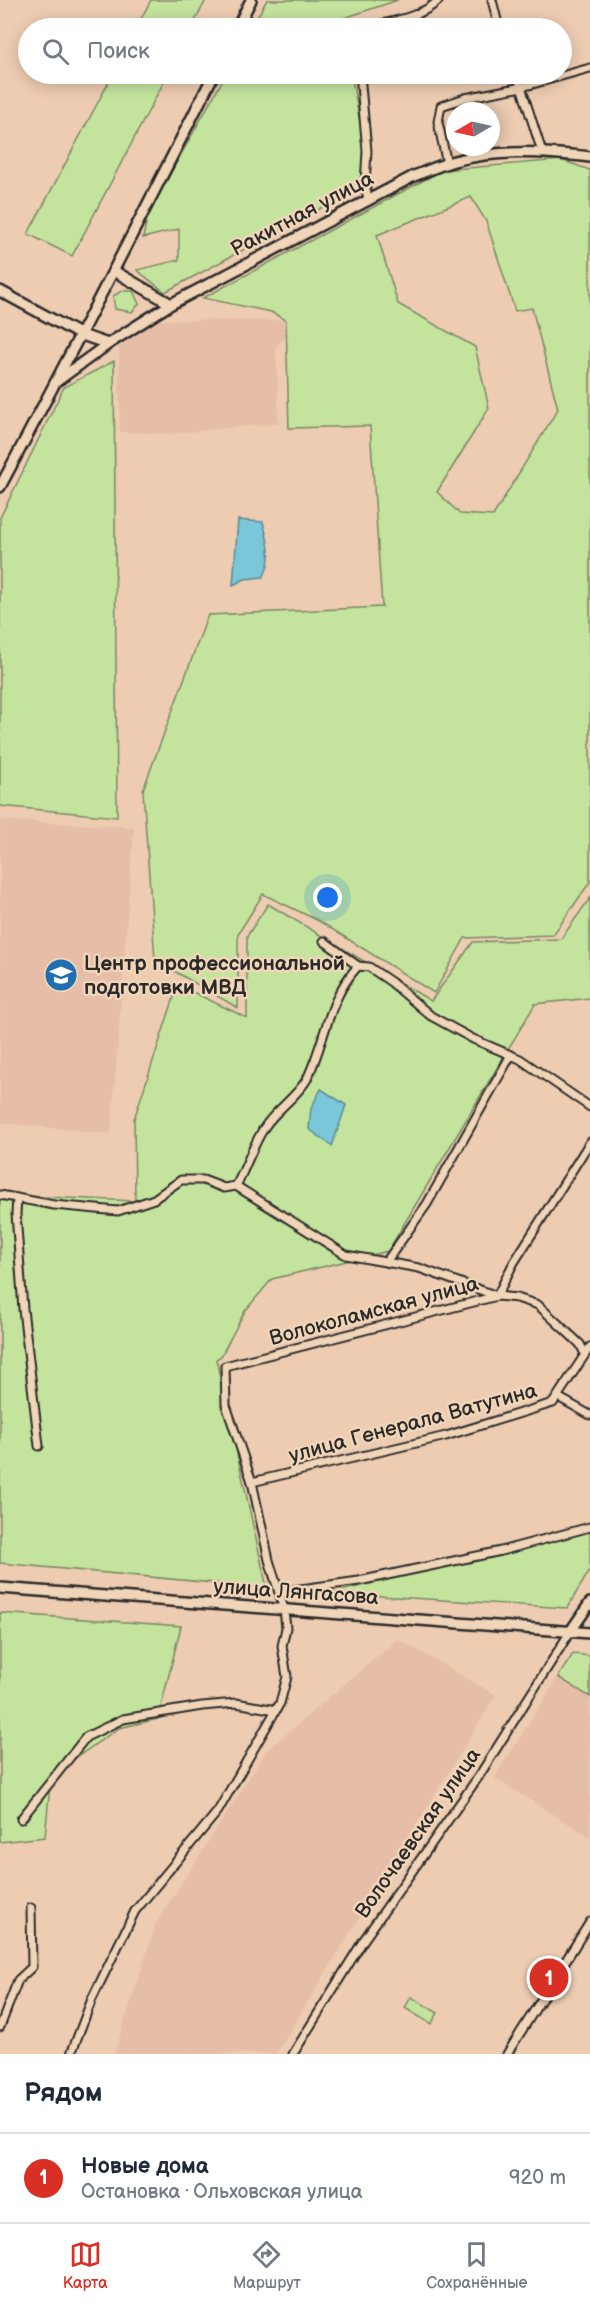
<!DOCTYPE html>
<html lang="ru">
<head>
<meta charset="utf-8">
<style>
	body { margin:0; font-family:"Balsamiq Sans",sans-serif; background:#f2f2f3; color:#1f2937 }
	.compass { position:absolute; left:446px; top:102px; width:54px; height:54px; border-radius:50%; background:#fff; box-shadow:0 3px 15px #0003; rotate:261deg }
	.you { position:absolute; left:328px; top:898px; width:21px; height:21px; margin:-15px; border:4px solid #fff; border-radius:50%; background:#1a73e8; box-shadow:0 0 0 9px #1a73e833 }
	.badge { display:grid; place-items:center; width:39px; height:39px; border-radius:50%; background:#d93025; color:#fff; font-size:20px; font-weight:700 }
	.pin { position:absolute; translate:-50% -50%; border:3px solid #fff; box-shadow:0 2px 6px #0006 }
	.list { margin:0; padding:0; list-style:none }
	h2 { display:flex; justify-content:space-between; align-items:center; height:78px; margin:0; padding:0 24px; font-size:26px }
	h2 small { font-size:20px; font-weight:400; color:#747a83 }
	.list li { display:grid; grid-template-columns:39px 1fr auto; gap:18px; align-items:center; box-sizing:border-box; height:90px; padding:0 24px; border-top:2px solid #e0e1e3 }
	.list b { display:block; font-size:22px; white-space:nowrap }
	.list p { margin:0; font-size:20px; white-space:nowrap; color:#747a83 }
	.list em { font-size:20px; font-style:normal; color:#747a83 }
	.icon { flex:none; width:33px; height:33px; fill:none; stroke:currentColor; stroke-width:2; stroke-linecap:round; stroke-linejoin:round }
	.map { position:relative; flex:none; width:590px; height:2054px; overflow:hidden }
	.search { position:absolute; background:#fff; box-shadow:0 3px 15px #0003; left:18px; right:18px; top:18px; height:66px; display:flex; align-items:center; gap:15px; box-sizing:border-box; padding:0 21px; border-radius:33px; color:#747a83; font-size:22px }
	.sheet { height:168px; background:#fff }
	nav { display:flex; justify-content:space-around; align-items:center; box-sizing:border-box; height:84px; border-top:2px solid #e0e1e3; background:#fff; font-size:16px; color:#747a83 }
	nav a { display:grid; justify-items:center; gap:3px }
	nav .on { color:#d93025 }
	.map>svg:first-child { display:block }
</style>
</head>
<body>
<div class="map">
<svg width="590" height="2054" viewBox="0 0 590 2054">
	<rect width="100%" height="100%" fill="#eeccb2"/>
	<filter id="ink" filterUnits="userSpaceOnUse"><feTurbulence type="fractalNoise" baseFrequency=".0167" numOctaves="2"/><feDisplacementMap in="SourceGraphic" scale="12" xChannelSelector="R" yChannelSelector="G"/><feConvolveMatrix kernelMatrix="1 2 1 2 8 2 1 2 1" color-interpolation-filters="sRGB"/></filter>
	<g filter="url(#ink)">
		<g fill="#e6bea7">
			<polygon points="154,320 286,320 288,334 276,347 279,423 168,434 120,432 119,347"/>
			<polygon points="0,820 134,827 111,1134 0,1123"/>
			<polygon points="398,1639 496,1695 276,2054 114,2054 156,1923 267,1750"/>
			<polygon points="558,1677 590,1697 590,1837 494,1778"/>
		</g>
		<g fill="#c4e49d" stroke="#788864" stroke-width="1.5" fill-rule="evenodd">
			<polygon points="151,0 206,0 191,28 136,28"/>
			<polygon points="267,0 398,0 341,19 343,28 251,28"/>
			<polygon points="113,74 168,74 72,256 28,234"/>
			<polygon points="226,74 351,74 371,181 165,292 137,270 179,260 179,229 143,238 148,214"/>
			<path d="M561,160L590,170V882L553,935L465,938L434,993L319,921L263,894L238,934V1008L155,960L143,790L208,615L382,607L370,426L289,428L286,320L271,312L203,298L443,170ZM471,197L486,221L515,311L532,308L558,409L493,516L460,514L437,492L489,408L475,347L398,304L377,235Z"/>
			<polygon points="122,291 133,291 139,304 132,312 115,309 113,296"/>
			<polygon points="114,361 117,817 0,806 0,518 64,387"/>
			<polygon points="590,898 590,998 535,1004 388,1251 272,1279 245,1311 221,1356 216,1359 267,1588 0,1563 0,1195 135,1201 134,1119 178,985 247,1018 247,936 268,904 431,1001 473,942 561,939"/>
			<polygon points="590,1531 590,1570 567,1608 332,1593"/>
			<polygon points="0,1613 181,1626 158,1719 119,1728 51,1775 45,1837 0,1842"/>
			<polygon points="573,1654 590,1656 590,1697 558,1677"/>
			<polygon points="411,1997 438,2013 431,2024 405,2008"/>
		</g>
		<g fill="#7ac7d9" stroke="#5a8993" stroke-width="1.5">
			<path d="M238,520L263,522C268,541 274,559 263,577L245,579L233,585Z"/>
			<polygon points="321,1089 346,1105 332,1146 309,1129 311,1108"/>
		</g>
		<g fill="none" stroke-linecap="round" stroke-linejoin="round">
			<g stroke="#2b2b2b" stroke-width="11">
				<g id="street">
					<polyline points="492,0 499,28"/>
					<path d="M364,28C388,22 421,18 439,0"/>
					<polyline points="360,74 367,151 365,184 368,200"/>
					<polyline points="517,74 542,152"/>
					<polyline points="447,164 438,122 441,106 465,98 522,87 590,68"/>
					<polyline points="324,941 358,966 369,967 391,982 431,1016 473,1039 520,1059 590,1107"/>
					<path d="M236,1186C246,1167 253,1145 264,1128C275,1110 297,1097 307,1079C326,1040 327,1000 358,966"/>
					<polyline points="0,1195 54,1205 118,1211 154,1199 181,1180 203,1180 224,1188 236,1186 346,1255 419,1268 497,1296 517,1298 538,1305 580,1344 585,1354"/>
					<polyline points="17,1198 16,1214 23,1309 39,1446"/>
					<polyline points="386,1262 427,1204 511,1055"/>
					<polyline points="558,1397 590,1415"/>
					<polyline points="252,1482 446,1436 553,1403 590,1347"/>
					<polyline points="279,1592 359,1581 501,1551 590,1527"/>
					<polyline points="21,1819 86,1737 123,1719 202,1706 236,1703 276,1710"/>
					<polyline points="0,2027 18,1980 32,1967 31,1908"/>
					<polyline points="71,2054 92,1999 135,1911 218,1811 280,1703 287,1677 282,1646 286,1628 284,1609 269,1560 252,1482 226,1405 225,1366 497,1296 513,1264 590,1142"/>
					<polyline points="293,2054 363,1941 479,1776 570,1632"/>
					<polyline points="507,2054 590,1922"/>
				</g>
			</g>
			<g stroke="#2b2b2b" stroke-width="14">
				<g id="secondary">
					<polyline points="237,28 251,0"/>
					<polyline points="114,271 171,304"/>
					<polyline points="0,291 79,334 108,344"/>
					<path d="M57,381L108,344L171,304L414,176C427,171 440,165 454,161C499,149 544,152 590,157"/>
					<path d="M0,487C73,350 144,212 214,74"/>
					<polyline points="0,1588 590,1633"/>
					<polyline points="570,1632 590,1603"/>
				</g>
			</g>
			<use href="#street" stroke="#f1d5b8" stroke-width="7"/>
			<use href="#secondary" stroke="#f1d5b8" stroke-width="9"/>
		</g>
	</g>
	<defs>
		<g id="university-disc" transform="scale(1.725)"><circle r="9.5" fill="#1f6fb2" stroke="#f1d5b8"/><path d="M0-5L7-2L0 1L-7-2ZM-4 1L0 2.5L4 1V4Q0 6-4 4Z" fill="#fff"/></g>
	</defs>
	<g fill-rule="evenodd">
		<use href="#university-disc" x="61" y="975"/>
	</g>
	<g text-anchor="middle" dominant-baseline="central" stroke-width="5" stroke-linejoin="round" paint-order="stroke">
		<g font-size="21" fill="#2b2b2b" stroke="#f1d5b8">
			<text transform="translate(302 214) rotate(-28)">Ракитная улица</text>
			<text transform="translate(374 1311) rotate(-15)">Волоколамская улица</text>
			<text transform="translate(413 1423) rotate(-15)">улица Генерала Ватутина</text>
			<text transform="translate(296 1592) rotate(4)">улица Лянгасова</text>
			<text transform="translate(418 1833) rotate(-55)">Волочаевская улица</text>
		</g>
		<g font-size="21" font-weight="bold" fill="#2b2b2b" stroke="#f1d5b8" text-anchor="start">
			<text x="84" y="963">Центр профессиональной<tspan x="84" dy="24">подготовки МВД</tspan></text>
		</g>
	</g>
</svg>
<svg class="compass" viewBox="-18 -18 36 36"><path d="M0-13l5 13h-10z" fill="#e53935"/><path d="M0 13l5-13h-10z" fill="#747a83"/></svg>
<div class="you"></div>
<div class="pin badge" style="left:549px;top:1978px">1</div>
<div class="search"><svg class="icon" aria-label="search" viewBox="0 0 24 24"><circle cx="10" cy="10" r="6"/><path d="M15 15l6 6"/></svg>Поиск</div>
</div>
<section class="sheet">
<h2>Рядом<small></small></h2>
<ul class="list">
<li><span class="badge">1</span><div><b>Новые дома</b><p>Остановка · Ольховская улица</p></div><em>920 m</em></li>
</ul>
</section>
<nav>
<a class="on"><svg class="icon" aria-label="map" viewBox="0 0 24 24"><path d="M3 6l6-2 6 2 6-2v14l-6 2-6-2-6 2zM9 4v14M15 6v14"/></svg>Карта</a>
<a><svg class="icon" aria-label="directions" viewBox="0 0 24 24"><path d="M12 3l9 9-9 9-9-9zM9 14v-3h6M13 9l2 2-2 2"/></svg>Маршрут</a>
<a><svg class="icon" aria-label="saved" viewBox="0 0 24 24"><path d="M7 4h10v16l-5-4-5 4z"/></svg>Сохранённые</a>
</nav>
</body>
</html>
